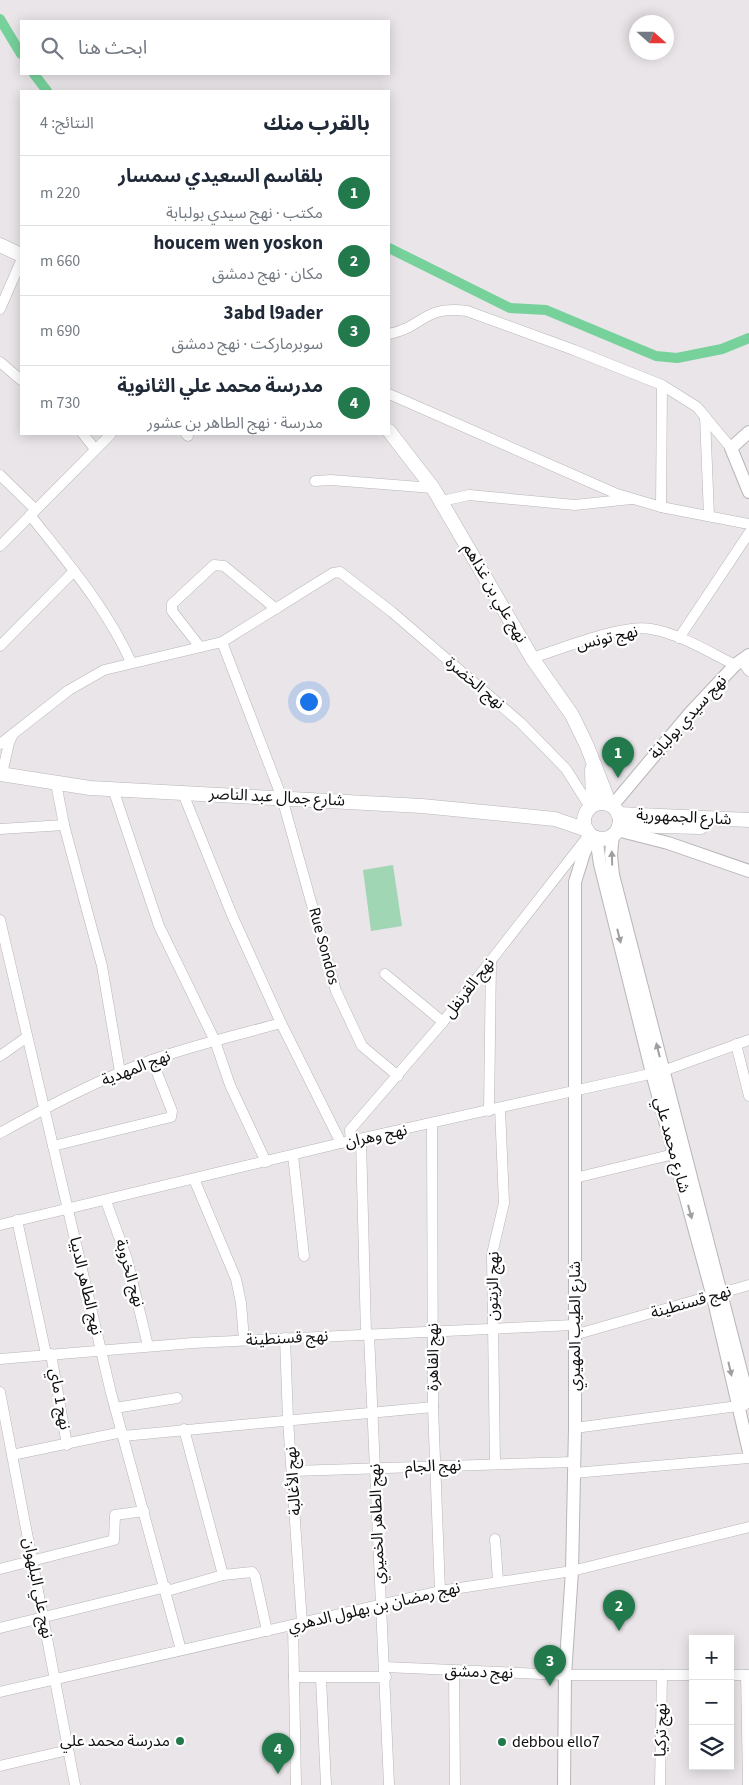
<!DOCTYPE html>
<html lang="ar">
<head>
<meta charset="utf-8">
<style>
	body { margin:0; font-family:"Source Sans 3","Noto Sans Arabic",sans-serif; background:#f6f6f7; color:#1f2937; direction:rtl }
	.controls { position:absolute; right:15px; bottom:15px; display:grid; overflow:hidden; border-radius:0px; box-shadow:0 2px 12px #0003 }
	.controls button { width:45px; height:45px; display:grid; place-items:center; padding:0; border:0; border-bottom:1px solid #e0e1e3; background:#fff; color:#1f2937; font:25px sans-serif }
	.compass { position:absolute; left:629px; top:15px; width:45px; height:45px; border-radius:50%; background:#fff; box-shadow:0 2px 12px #0003; rotate:111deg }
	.you { position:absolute; left:308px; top:701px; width:18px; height:18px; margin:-12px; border:4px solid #fff; border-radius:50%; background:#1a73e8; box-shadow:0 0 0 8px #1a73e833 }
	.badge { display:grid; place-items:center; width:32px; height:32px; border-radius:50%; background:#22794c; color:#fff; font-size:16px; font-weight:700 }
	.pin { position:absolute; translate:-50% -41px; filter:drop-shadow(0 1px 2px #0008) }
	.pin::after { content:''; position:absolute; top:26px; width:18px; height:15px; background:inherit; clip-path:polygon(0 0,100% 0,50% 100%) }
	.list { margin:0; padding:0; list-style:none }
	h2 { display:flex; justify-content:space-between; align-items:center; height:65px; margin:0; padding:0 20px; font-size:21px }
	h2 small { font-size:16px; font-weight:400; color:#747a83 }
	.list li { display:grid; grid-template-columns:32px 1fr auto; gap:15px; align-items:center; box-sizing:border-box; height:70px; padding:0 20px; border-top:1px solid #e0e1e3 }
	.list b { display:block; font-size:19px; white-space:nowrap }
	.list p { margin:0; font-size:16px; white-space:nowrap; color:#747a83 }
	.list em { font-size:16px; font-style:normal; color:#747a83 }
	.icon { flex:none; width:28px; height:28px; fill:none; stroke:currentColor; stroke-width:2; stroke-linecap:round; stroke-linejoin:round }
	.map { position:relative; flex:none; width:749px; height:1785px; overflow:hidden; direction:ltr }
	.search { position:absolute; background:#fff; box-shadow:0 2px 12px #0003; left:20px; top:20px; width:370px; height:55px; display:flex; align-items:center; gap:12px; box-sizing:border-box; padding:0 18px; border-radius:0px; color:#747a83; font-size:19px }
	.panel { position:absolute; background:#fff; box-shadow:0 2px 12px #0003; left:20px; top:90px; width:370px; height:345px; border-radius:0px; direction:rtl }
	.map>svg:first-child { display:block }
</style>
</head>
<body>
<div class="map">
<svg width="749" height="1785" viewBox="0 0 749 1785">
	<rect width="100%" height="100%" fill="#e9e5e9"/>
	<polygon fill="#a0d6b3" points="393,865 402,926 371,931 363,870"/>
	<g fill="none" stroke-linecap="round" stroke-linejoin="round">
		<g stroke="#76d19b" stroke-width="10">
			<polyline points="0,19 21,54"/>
			<polyline points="34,74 47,91"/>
			<polyline points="389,248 510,308 546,310 656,356 677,358 722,349 749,338"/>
		</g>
		<g stroke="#b8b5b8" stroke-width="11">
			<g id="minor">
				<polyline points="0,309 21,261"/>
				<path d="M389,334C424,327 423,305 467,311L574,350L662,385L697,407L731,448"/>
				<polyline points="0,362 21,380"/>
				<polyline points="389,394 617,494 661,507 749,524"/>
				<polyline points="705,416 709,516"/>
				<polyline points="83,434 95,449"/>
				<polyline points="186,434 188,436"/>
				<polyline points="0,475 35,509"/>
				<polyline points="315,481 331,480 433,488"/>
				<polyline points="442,501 469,495 575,505 631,499"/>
				<polyline points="661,507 662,385"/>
				<path d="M30,515C67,562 106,607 131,662"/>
				<polyline points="0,546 111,434"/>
				<polyline points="679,638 749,533"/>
				<polyline points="222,642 282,798 336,991 362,1046 398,1076"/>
				<polyline points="0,646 74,571"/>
				<polyline points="200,647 172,611 172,604 214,565 224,566 276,609"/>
				<path d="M532,658C562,649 621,624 651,629C680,634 709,652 735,665"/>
				<polyline points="742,661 749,671"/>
				<polyline points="0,744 69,690 104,670 222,642 333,573 340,572 392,612 521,723 566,769 590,807"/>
				<polyline points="2,774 9,743 13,734"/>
				<polyline points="56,783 64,825 102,966 120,1072"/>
				<polyline points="113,789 159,926 215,1041 230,1085 266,1162"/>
				<polyline points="182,791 232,915 281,1023 341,1143"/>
				<polyline points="0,829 64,825"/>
				<polyline points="0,920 111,1393 181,1650"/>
				<polyline points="385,974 443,1022"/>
				<polyline points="736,1044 749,1096"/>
				<polyline points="0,1056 27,1037"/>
				<polyline points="489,1111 491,960"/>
				<polyline points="432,1124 433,1407 440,1591"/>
				<path d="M0,1133C49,1106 99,1079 152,1060C194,1045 238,1035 281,1023"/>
				<polyline points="361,1140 366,1334"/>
				<polyline points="351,1141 350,1130 443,1022 589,835"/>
				<polyline points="53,1146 171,1117 172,1111 152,1060"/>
				<polyline points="293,1155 304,1256"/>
				<polyline points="575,1178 674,1154"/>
				<polyline points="194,1179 236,1279 241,1303 244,1340"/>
				<polyline points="106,1201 127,1259 148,1346"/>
				<polyline points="17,1220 46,1354"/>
				<polyline points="0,1225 341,1143 663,1071 749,1040"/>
				<polyline points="369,1334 389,1785"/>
				<polyline points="574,1335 749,1285"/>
				<polyline points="285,1338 288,1420 302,1623"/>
				<polyline points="51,1354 67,1445"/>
				<polyline points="0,1359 193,1343 574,1325"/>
				<polyline points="0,1392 75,1785"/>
				<polyline points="115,1408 177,1398"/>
				<polyline points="575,1428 745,1405"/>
				<polyline points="184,1429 223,1575"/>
				<polyline points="123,1436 433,1407"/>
				<polyline points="12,1455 122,1432"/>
				<polyline points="495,1464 492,1254 504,1203 500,1108"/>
				<polyline points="293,1471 574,1462"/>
				<polyline points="574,1473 749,1458"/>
				<polyline points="495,1539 498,1580"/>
				<polyline points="0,1569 114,1540 115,1515 144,1511"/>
				<polyline points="167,1591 223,1575 252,1572 255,1576 267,1631"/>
				<polyline points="293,1625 296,1785"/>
				<polyline points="0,1628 166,1587"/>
				<polyline points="385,1667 565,1675 693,1675"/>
				<polyline points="454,1671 455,1785"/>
				<polyline points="730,1675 749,1675"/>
				<polyline points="746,1675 748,1785"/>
				<polyline points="294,1677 386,1677"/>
				<polyline points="321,1678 326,1785"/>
				<polyline points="0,1692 440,1591 572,1571 749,1527"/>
				<polyline points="0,1766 68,1750"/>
				<polyline points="660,1785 662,1675"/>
			</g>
		</g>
		<g stroke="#b8b5b8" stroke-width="14">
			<g id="tertiary">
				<polyline points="749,432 731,448 749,492"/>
				<polyline points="612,806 690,713 735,665 749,655"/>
				<polyline points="617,830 668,843 749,871"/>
				<polyline points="613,834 611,855 613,875 749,1402"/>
				<polyline points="596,837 600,864 652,1073 713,1297 749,1452"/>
				<polyline points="564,1785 565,1675 572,1571 575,1428 575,882 584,853 592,836"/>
			</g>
		</g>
		<g stroke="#b8b5b8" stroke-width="15">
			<g id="secondary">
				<polyline points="0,245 21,255"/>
				<polyline points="389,431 433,488 532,658 572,715 587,746 610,805"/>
				<polyline points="592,769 593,805"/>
				<polyline points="0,774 90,788 422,806 555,819 587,830"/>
				<circle cx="602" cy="821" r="18"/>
				<polyline points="618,814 749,820"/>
				<polyline points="619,825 701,827"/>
			</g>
		</g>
		<use href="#minor" stroke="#fff" stroke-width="10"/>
		<use href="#tertiary" stroke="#fff" stroke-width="12"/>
		<use href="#secondary" stroke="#fff" stroke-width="14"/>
	</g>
	<defs><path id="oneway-solid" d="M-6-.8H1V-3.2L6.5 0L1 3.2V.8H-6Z" transform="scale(1.25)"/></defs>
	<g fill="#9f9f9f">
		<use href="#oneway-solid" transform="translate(612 858) rotate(-92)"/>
		<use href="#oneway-solid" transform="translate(619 936) rotate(76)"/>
		<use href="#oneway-solid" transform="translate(658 1050) rotate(-104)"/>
		<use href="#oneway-solid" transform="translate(690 1212) rotate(75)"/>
		<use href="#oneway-solid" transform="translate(730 1369) rotate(77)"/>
	</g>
	<g fill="#22794c" stroke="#fff" stroke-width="2">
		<circle cx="180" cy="1741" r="5"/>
		<circle cx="502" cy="1742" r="5"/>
	</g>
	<g text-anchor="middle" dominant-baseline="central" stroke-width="4.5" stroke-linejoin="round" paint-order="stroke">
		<g font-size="16" fill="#0f0e0f" stroke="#fff">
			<text transform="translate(495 593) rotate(60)">نهج علي بن غذاهم</text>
			<text transform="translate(607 638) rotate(-13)">نهج تونس</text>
			<text transform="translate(475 683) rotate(40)">نهج الخضرة</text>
			<text transform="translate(688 717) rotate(-48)">نهج سيدي بولبابة</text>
			<text transform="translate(277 797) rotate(3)">شارع جمال عبد الناصر</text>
			<text transform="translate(684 817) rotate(3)">شارع الجمهورية</text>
			<text transform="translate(324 946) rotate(75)">Rue Sondos</text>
			<text transform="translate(469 988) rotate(-52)">نهج القرنفل</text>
			<text transform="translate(136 1068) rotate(-21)">نهج المهدية</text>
			<text transform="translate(376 1136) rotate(-12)">نهج وهران</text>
			<text transform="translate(672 1145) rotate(75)">شارع محمد علي</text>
			<text transform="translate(130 1273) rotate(74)">نهج الخروبة</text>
			<text transform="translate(86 1286) rotate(77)">نهج الطاهر الدبيا</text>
			<text transform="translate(493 1286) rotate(-89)">نهج الزيتون</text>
			<text transform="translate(691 1302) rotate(-16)">نهج قسنطينة</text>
			<text transform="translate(575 1326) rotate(-90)">شارع الطيب المهيري</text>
			<text transform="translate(287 1338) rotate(-3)">نهج قسنطينة</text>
			<text transform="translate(433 1357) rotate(-90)">نهج القاهرة</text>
			<text transform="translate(60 1399) rotate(80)">نهج 1 ماي</text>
			<text transform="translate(433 1466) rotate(-2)">نهج الجام</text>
			<text transform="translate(293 1481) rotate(-94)">نهج الأغالبة</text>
			<text transform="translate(377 1524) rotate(-92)">نهج الطاهر الخميري</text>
			<text transform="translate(38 1588) rotate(79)">نهج علي البلهوان</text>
			<text transform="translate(374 1607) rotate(-13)">نهج رمضان بن بهلول الدهري</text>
			<text transform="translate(479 1672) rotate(2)">نهج دمشق</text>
			<text transform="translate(661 1730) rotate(-89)">نهج تركيا</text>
		</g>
		<g font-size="16" fill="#0f0e0f" stroke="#fff" text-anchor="end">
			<text x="170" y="1741">مدرسة محمد علي</text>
			<text x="512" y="1742" text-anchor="start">debbou ello7</text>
		</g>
	</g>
</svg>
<div class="controls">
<button>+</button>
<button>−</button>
<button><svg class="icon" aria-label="layers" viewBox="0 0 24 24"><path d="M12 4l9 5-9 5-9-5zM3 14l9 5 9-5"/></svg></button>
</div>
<svg class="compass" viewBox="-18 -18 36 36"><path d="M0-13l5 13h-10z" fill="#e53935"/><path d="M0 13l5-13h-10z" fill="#747a83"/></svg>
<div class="you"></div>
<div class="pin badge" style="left:618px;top:778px">1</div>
<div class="pin badge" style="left:619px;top:1631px">2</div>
<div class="pin badge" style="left:550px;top:1686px">3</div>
<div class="pin badge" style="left:278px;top:1774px">4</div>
<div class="search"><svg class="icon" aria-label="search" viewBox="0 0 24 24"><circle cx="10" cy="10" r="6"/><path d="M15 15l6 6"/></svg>ابحث هنا</div>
<section class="panel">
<h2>بالقرب منك<small>النتائج: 4</small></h2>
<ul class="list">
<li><span class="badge">1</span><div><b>بلقاسم السعيدي سمسار</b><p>مكتب · نهج سيدي بولبابة</p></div><em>220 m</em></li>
<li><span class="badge">2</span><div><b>houcem wen yoskon</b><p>مكان · نهج دمشق</p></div><em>660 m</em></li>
<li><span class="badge">3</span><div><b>3abd l9ader</b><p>سوبرماركت · نهج دمشق</p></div><em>690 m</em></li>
<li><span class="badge">4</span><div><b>مدرسة محمد علي الثانوية</b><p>مدرسة · نهج الطاهر بن عشور</p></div><em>730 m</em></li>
</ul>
</section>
</div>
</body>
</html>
